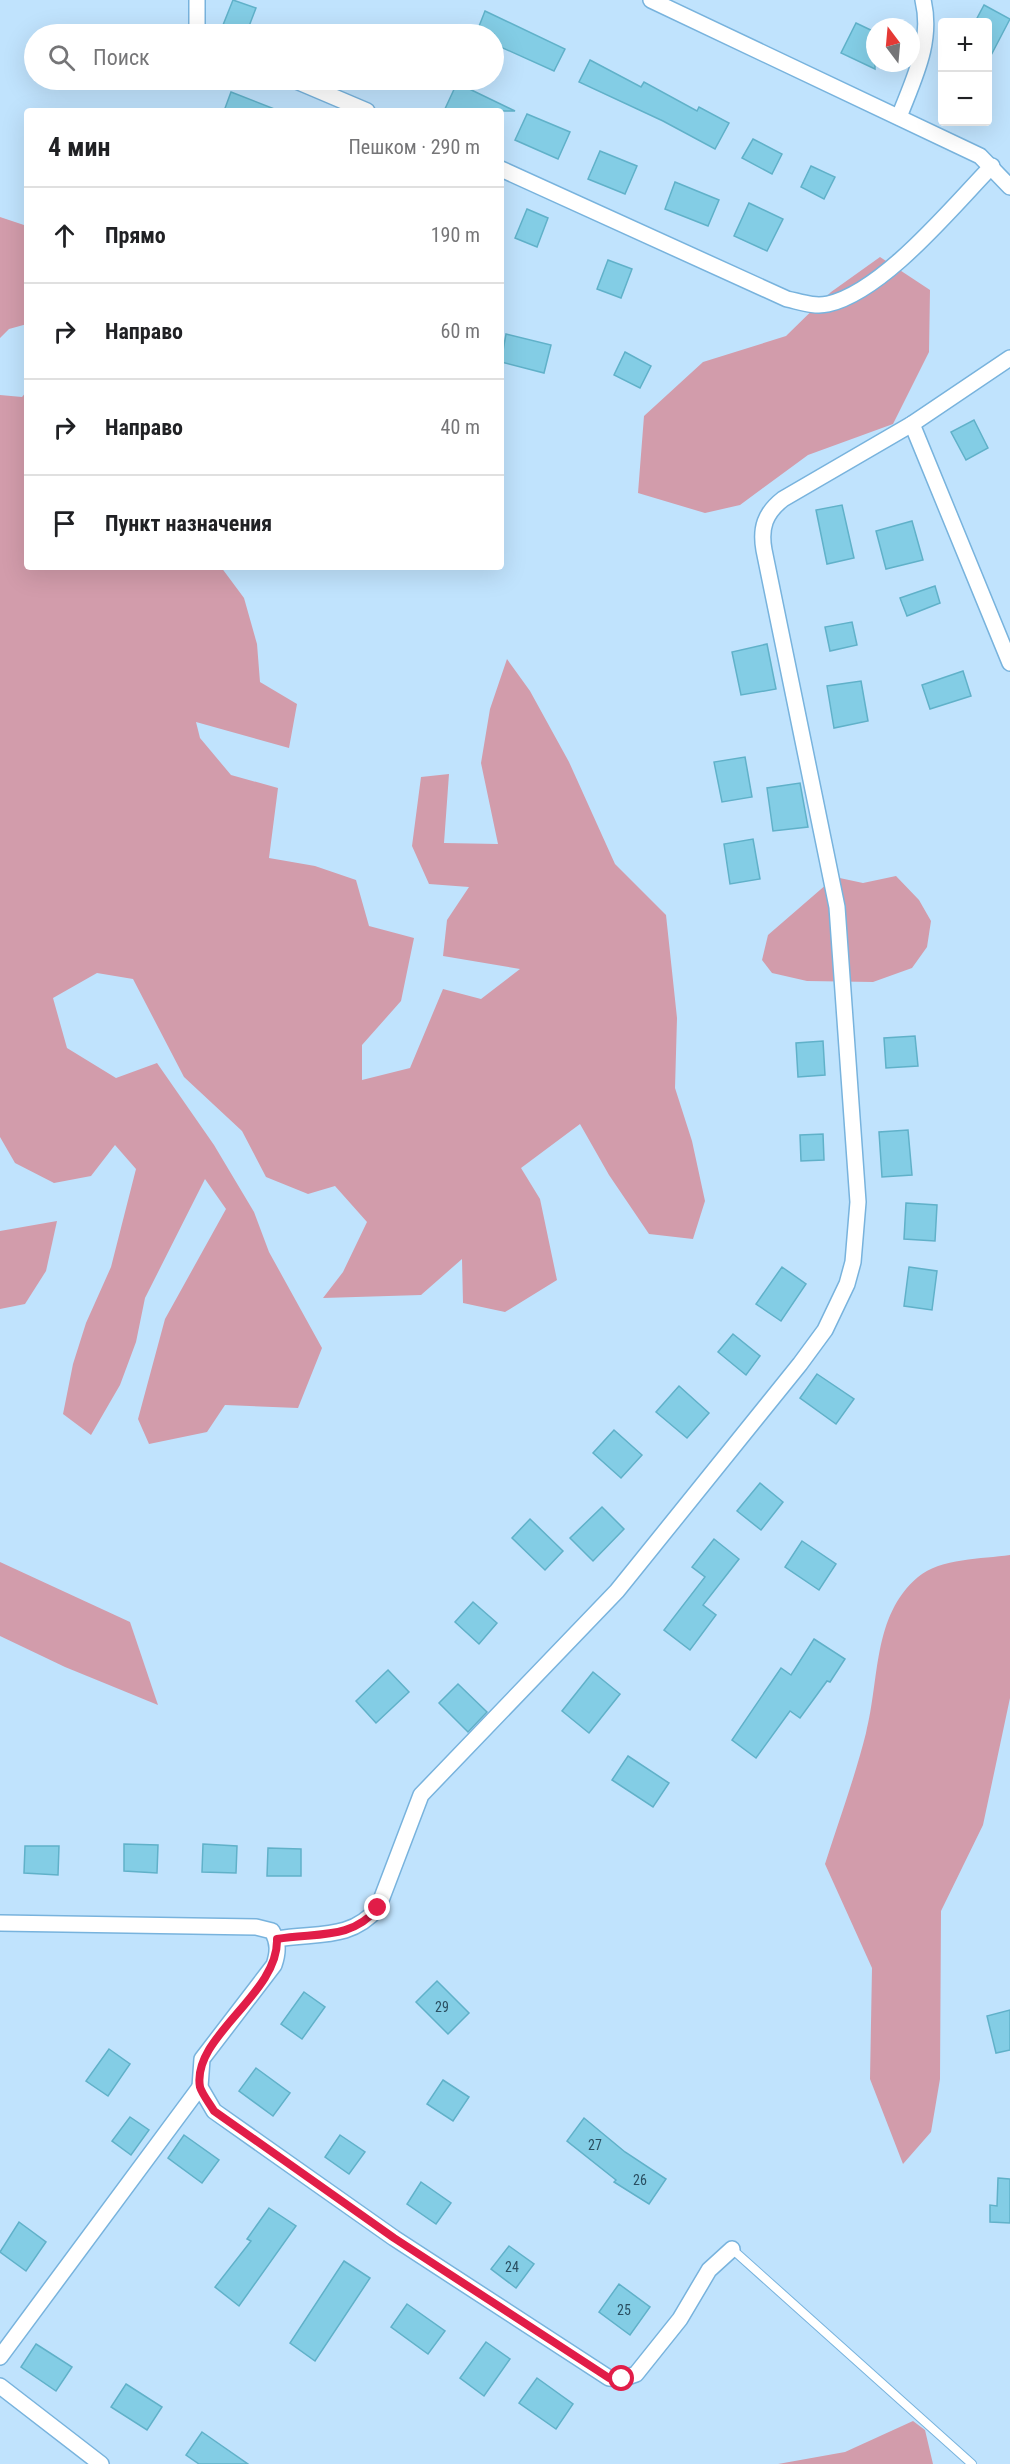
<!DOCTYPE html>
<html lang="ru">
<head>
<meta charset="utf-8">
<style>
	body { margin:0; font-family:"Roboto Condensed",sans-serif; background:#f2f2f2; color:#202124 }
	.controls { position:absolute; right:18px; top:18px; display:grid; overflow:hidden; border-radius:6px; box-shadow:0 6px 24px #0002 }
	.controls button { width:54px; height:54px; display:grid; place-items:center; padding:0; border:0; border-bottom:2px solid #e0e0e0; background:#fff; color:#202124; font:30px sans-serif }
	.compass { position:absolute; left:866px; top:18px; width:54px; height:54px; border-radius:50%; background:#fff; box-shadow:0 6px 24px #0002; rotate:344deg }
	.stop { position:absolute; width:18px; height:18px; margin:-14px; border:4px solid #e11d48; border-radius:50%; background:#fff }
	.stop.end { background:#e11d48; border-color:#fff; box-shadow:0 2px 6px #0008 }
	.list { margin:0; padding:0; list-style:none }
	h2 { display:flex; justify-content:space-between; align-items:center; height:78px; margin:0; padding:0 24px; font-size:26px }
	h2 small { font-size:20px; font-weight:400; color:#757577 }
	.list li { display:grid; grid-template-columns:39px 1fr auto; gap:18px; align-items:center; box-sizing:border-box; height:96px; padding:0 24px; border-top:2px solid #e0e0e0 }
	.list b { display:block; font-size:22px; white-space:nowrap }
	.list em { font-size:20px; font-style:normal; color:#757577 }
	.icon { flex:none; width:33px; height:33px; fill:none; stroke:currentColor; stroke-width:2; stroke-linecap:round; stroke-linejoin:round }
	.map { position:relative; flex:none; width:1010px; height:2464px; overflow:hidden }
	.search { position:absolute; background:#fff; box-shadow:0 6px 24px #0002; left:24px; top:24px; width:480px; height:66px; display:flex; align-items:center; gap:15px; box-sizing:border-box; padding:0 21px; border-radius:33px; color:#757577; font-size:22px }
	.panel { position:absolute; background:#fff; box-shadow:0 6px 24px #0002; left:24px; top:108px; width:480px; height:462px; border-radius:6px }
	.map>svg:first-child { display:block }
</style>
</head>
<body>
<div class="map">
<svg width="1010" height="2464" viewBox="0 0 1010 2464">
	<rect width="100%" height="100%" fill="#c0e3fd"/>
	<g fill="#d29cab">
		<polygon points="0,217 27,226 27,324 9,329 0,338"/>
		<polygon points="880,257 930,290 929,352 893,424 808,455 740,505 705,513 638,493 644,416 703,362 786,336 831,292"/>
		<polygon points="27,391 27,567 221,567 244,598 257,644 260,682 297,704 289,748 196,722 200,738 231,775 278,788 269,858 315,866 356,880 369,926 414,938 401,1001 362,1045 362,1080 410,1068 443,989 481,999 520,969 443,956 447,920 469,887 429,884 412,846 421,777 449,774 444,843 498,844 481,763 490,709 507,659 530,691 569,762 615,864 666,915 677,1018 675,1088 692,1141 705,1201 693,1239 649,1234 609,1175 580,1124 521,1168 540,1199 557,1280 505,1312 463,1303 462,1259 421,1295 323,1298 343,1272 367,1222 335,1186 308,1194 266,1177 242,1131 184,1077 133,979 97,973 53,998 67,1048 116,1078 157,1063 214,1145 254,1212 269,1252 322,1348 298,1408 225,1405 207,1432 149,1444 138,1419 165,1319 226,1209 205,1179 145,1298 136,1342 120,1385 91,1435 63,1414 73,1364 86,1323 111,1267 136,1169 115,1145 91,1176 54,1183 15,1163 0,1137 0,395 22,397"/>
		<polygon points="896,876 919,900 931,921 927,947 912,968 873,982 807,981 772,973 762,960 768,935 835,877 863,883"/>
		<polygon points="57,1221 46,1271 25,1304 0,1309 0,1231"/>
		<path d="M1010,1555V1698L983,1825L941,1911L940,2079L931,2132L903,2164L870,2079L872,1968L825,1864C839,1820 855,1777 866,1733C880,1680 872,1616 918,1577C941,1558 982,1559 1010,1555Z"/>
		<polygon points="0,1562 130,1622 158,1705 65,1667 0,1636"/>
		<polygon points="913,2421 925,2430 933,2464 778,2464 845,2452"/>
	</g>
	<g fill="#83cde5" stroke="#60b1c9" stroke-width="1.5">
		<polygon points="233,0 256,8 246,34 234,34 221,30"/>
		<polygon points="984,5 1010,19 987,63 987,22 975,22"/>
		<polygon points="485,11 565,49 554,71 494,44 494,34 476,34"/>
		<polygon points="856,23 875,32 875,69 841,53"/>
		<polygon points="590,60 641,87 644,82 697,111 699,107 729,123 715,149 663,121 579,82"/>
		<polygon points="457,83 515,111 444,111"/>
		<polygon points="231,92 277,110 277,111 224,111"/>
		<polygon points="527,114 570,132 558,159 515,140"/>
		<polygon points="753,139 782,154 772,174 742,158"/>
		<polygon points="600,151 637,166 625,194 588,179"/>
		<polygon points="811,166 835,177 824,199 801,187"/>
		<polygon points="675,182 719,200 708,226 665,209"/>
		<polygon points="749,203 783,219 767,251 734,236"/>
		<polygon points="527,209 548,218 537,247 515,238"/>
		<polygon points="608,260 632,269 621,298 597,289"/>
		<polygon points="506,334 551,345 544,373 501,362"/>
		<polygon points="625,352 651,366 640,388 614,375"/>
		<polygon points="974,420 988,448 966,460 951,432"/>
		<polygon points="842,505 854,558 827,564 816,510"/>
		<polygon points="912,521 923,560 886,569 876,531"/>
		<polygon points="935,586 940,603 907,616 900,598"/>
		<polygon points="852,622 857,645 830,651 825,627"/>
		<polygon points="767,644 776,689 741,695 732,652"/>
		<polygon points="963,671 971,696 930,709 922,685"/>
		<polygon points="861,681 868,721 834,728 827,686"/>
		<polygon points="745,757 752,797 722,802 714,762"/>
		<polygon points="800,783 808,827 773,831 767,788"/>
		<polygon points="753,839 760,879 730,884 724,844"/>
		<polygon points="915,1036 918,1066 886,1068 884,1038"/>
		<polygon points="823,1041 825,1075 798,1077 796,1043"/>
		<polygon points="908,1130 912,1175 882,1177 879,1132"/>
		<polygon points="823,1134 824,1160 801,1161 800,1135"/>
		<polygon points="906,1203 937,1205 935,1241 904,1239"/>
		<polygon points="782,1267 806,1284 781,1321 756,1304"/>
		<polygon points="909,1267 937,1271 932,1310 904,1306"/>
		<polygon points="733,1334 760,1356 746,1375 718,1352"/>
		<polygon points="817,1374 854,1399 836,1424 800,1398"/>
		<polygon points="679,1386 709,1413 687,1438 656,1412"/>
		<polygon points="614,1430 642,1455 621,1478 593,1453"/>
		<polygon points="760,1483 783,1502 761,1530 737,1511"/>
		<polygon points="602,1507 624,1529 593,1561 570,1538"/>
		<polygon points="530,1519 563,1551 545,1570 512,1538"/>
		<polygon points="714,1539 739,1559 703,1605 716,1615 690,1650 664,1630 705,1577 692,1567"/>
		<polygon points="802,1541 836,1564 819,1590 785,1567"/>
		<polygon points="473,1602 497,1623 479,1644 455,1622"/>
		<polygon points="814,1639 845,1659 830,1682 827,1681 800,1718 790,1711 756,1758 732,1740 781,1668 791,1675"/>
		<polygon points="388,1670 409,1692 376,1723 356,1701"/>
		<polygon points="593,1672 620,1694 589,1733 562,1711"/>
		<polygon points="458,1684 487,1712 468,1732 439,1703"/>
		<polygon points="628,1756 669,1783 653,1807 612,1780"/>
		<polygon points="124,1844 158,1845 157,1873 124,1871"/>
		<polygon points="203,1844 237,1846 236,1873 202,1872"/>
		<polygon points="25,1846 59,1846 58,1875 24,1873"/>
		<polygon points="268,1848 301,1849 301,1876 267,1876"/>
		<polygon points="437,1981 469,2013 448,2034 416,2002"/>
		<polygon points="304,1992 325,2007 302,2039 281,2024"/>
		<polygon points="1010,2010 1010,2050 996,2053 987,2016"/>
		<polygon points="109,2049 130,2064 108,2096 86,2081"/>
		<polygon points="256,2068 290,2093 273,2116 239,2091"/>
		<polygon points="443,2080 469,2097 453,2121 427,2104"/>
		<polygon points="130,2117 149,2130 131,2155 112,2141"/>
		<polygon points="584,2118 625,2152 666,2179 649,2204 614,2182 616,2180 567,2141"/>
		<polygon points="184,2135 219,2160 202,2183 168,2158"/>
		<polygon points="340,2135 365,2152 349,2174 325,2157"/>
		<polygon points="998,2178 1010,2179 1010,2223 990,2222 990,2205 997,2206"/>
		<polygon points="421,2182 451,2203 436,2224 407,2204"/>
		<polygon points="269,2208 296,2226 239,2306 215,2287 251,2241 247,2239"/>
		<polygon points="19,2222 46,2242 26,2271 0,2252"/>
		<polygon points="509,2246 534,2264 516,2288 491,2269"/>
		<polygon points="344,2261 370,2278 315,2361 290,2343"/>
		<polygon points="619,2284 650,2307 630,2335 599,2312"/>
		<polygon points="407,2304 445,2331 428,2354 391,2327"/>
		<polygon points="486,2342 510,2359 484,2396 460,2378"/>
		<polygon points="36,2344 72,2367 56,2391 21,2367"/>
		<polygon points="537,2378 573,2404 556,2429 519,2403"/>
		<polygon points="126,2384 162,2407 147,2430 111,2407"/>
		<polygon points="202,2432 248,2464 199,2464 186,2455"/>
	</g>
	<g fill="none" stroke-linecap="round" stroke-linejoin="round">
		<g stroke="#78b3dd" stroke-width="10">
			<polyline id="service" points="732,2249 972,2464"/>
		</g>
		<g stroke="#78b3dd" stroke-width="18">
			<g id="minor">
				<polyline points="197,0 197,27 200,34"/>
				<polyline points="651,0 980,156 1010,187"/>
				<polyline points="294,80 367,111"/>
				<path d="M899,117C914,78 933,42 923,0"/>
				<path d="M501,169L787,299C801,302 814,307 828,304C884,291 952,207 992,166"/>
				<polyline points="912,424 1010,663"/>
				<path d="M0,1923L256,1927L272,1931C279,1943 278,1953 274,1965L202,2059L200,2087L214,2111L394,2238L609,2378L622,2379L636,2374L680,2319L709,2270L732,2249"/>
				<path d="M277,1939C316,1932 350,1941 378,1908L421,1795L617,1591L800,1364L825,1330L847,1284L853,1262L858,1202L837,907L764,550C760,528 765,513 783,499L912,424L1010,358"/>
				<polyline points="0,2357 200,2087"/>
				<polyline points="0,2386 101,2464"/>
			</g>
		</g>
		<use href="#service" stroke="#fff" stroke-width="8"/>
		<use href="#minor" stroke="#fff" stroke-width="15"/>
	</g>
	<g fill="none" stroke-linecap="round" stroke-linejoin="round">
		<path stroke="#e11d48" stroke-width="8" d="M378,1908C350,1941 316,1932 277,1939C279,1994 191,2037 200,2087C202,2094 210,2104 214,2111L394,2238L609,2378L622,2379"/>
	</g>
	<g text-anchor="middle" dominant-baseline="central" stroke-width="5" stroke-linejoin="round" paint-order="stroke">
		<g font-size="14" fill="#2a4f61">
			<text x="442" y="2007">29</text>
			<text x="595" y="2145">27</text>
			<text x="640" y="2180">26</text>
			<text x="512" y="2267">24</text>
			<text x="624" y="2310">25</text>
		</g>
	</g>
</svg>
<div class="controls">
<button>+</button>
<button>−</button>
</div>
<svg class="compass" viewBox="-18 -18 36 36"><path d="M0-13l5 13h-10z" fill="#e53935"/><path d="M0 13l5-13h-10z" fill="#757577"/></svg>
<div class="stop" style="left:622px;top:2379px"></div>
<div class="stop end" style="left:378px;top:1908px"></div>
<div class="search"><svg class="icon" aria-label="search" viewBox="0 0 24 24"><circle cx="10" cy="10" r="6"/><path d="M15 15l6 6"/></svg>Поиск</div>
<section class="panel">
<h2>4 мин<small>Пешком · 290 m</small></h2>
<ul class="list">
<li><svg class="icon" aria-label="ahead" viewBox="0 0 24 24"><path d="M12 20V5M6 11l6-6 6 6"/></svg><div><b>Прямо</b></div><em>190 m</em></li>
<li><svg class="icon" aria-label="right" viewBox="0 0 24 24"><path d="M7 20v-9h11M14 6l5 5-5 5"/></svg><div><b>Направо</b></div><em>60 m</em></li>
<li><svg class="icon" aria-label="right" viewBox="0 0 24 24"><path d="M7 20v-9h11M14 6l5 5-5 5"/></svg><div><b>Направо</b></div><em>40 m</em></li>
<li><svg class="icon" aria-label="arrive" viewBox="0 0 24 24"><path d="M6 21V4h12l-3 4 3 4H6"/></svg><div><b>Пункт назначения</b></div></li>
</ul>
</section>
</div>
</body>
</html>
